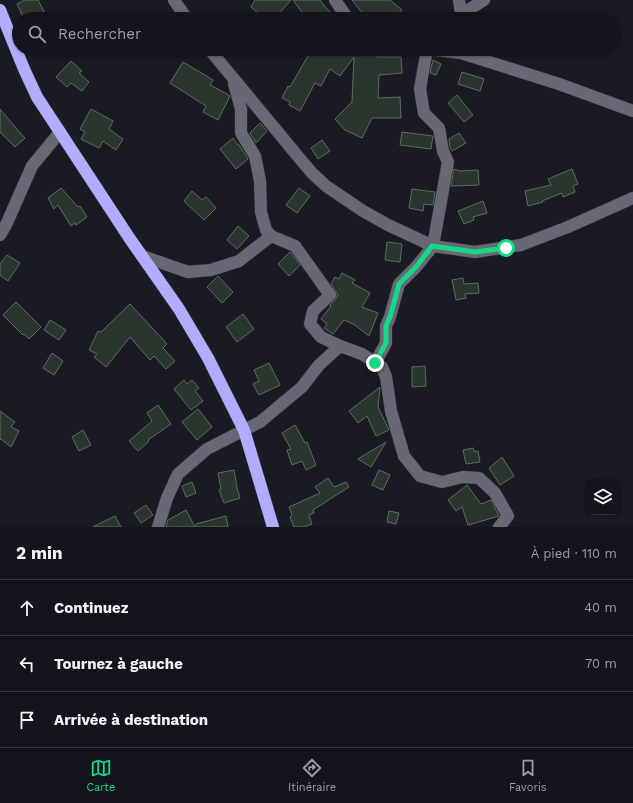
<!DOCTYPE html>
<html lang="fr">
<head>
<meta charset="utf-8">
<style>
	body { margin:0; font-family:"Work Sans",sans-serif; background:#1d1d25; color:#f1f3f6 }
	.controls { position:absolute; right:12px; bottom:12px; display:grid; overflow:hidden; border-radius:8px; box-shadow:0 1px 3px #0004 }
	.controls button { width:36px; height:36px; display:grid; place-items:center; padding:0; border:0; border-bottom:1px solid #33333b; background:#14141c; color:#f1f3f6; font:20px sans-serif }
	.stop { position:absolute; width:12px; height:12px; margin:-9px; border:3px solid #13d989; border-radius:50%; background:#fff }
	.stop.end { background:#13d989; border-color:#fff; box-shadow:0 1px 4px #0008 }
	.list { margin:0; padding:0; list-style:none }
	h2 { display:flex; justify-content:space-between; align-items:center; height:52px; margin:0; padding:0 16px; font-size:17px }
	h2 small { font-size:13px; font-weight:400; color:#9d9ea3 }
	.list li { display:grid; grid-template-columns:26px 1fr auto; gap:12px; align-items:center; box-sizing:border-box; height:56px; padding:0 16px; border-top:1px solid #33333b }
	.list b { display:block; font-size:15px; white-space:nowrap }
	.list em { font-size:13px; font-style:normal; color:#9d9ea3 }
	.icon { flex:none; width:22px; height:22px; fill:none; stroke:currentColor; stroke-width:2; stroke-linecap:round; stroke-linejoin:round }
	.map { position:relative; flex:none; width:633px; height:527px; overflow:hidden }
	.search { position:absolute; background:#14141c; box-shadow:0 1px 3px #0004; left:12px; right:12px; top:12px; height:44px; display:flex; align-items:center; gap:10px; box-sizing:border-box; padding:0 14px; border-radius:22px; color:#9d9ea3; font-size:15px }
	.sheet { height:220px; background:#14141c }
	nav { display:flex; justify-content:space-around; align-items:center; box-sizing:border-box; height:56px; border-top:1px solid #33333b; background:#14141c; font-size:11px; color:#9d9ea3 }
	nav a { display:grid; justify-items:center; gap:2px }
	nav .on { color:#13d989 }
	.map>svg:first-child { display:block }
</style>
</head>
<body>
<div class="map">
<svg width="633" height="527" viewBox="0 0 633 527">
	<rect width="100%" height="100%" fill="#1a1a25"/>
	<g fill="#28352d" stroke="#5d6b62">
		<polygon points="25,0 38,0 48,19 24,19 17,4"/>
		<polygon points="255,0 291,0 274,19 252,19 258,13 251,7"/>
		<polygon points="293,0 320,0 327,9 338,19 307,19"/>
		<polygon points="352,0 390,0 402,10 393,19 367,19"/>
		<polygon points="312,49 322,49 330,56 335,49 351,49 356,53 375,54 378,57 401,57 402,73 379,75 378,98 400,97 401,118 372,118 362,138 345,130 335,119 352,102 354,57 340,76 330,69 321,86 315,83 300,111 289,105 290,102 282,98 288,86 290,87"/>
		<polygon points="433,60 441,64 436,75 430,73"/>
		<polygon points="71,61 82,71 79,73 89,82 82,91 71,83 67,87 56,77"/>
		<polygon points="183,62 213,80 210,85 229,95 230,96 218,120 203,112 206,106 170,83"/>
		<polygon points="462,72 484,79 480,91 458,84"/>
		<polygon points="457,95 473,115 464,122 448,103"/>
		<polygon points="0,109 15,127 25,138 15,147 0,132"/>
		<polygon points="91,109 113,121 109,129 123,139 116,150 103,141 99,148 81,139 85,132 80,129"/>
		<polygon points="260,123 267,131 256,143 250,133"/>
		<polygon points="402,132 433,136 431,149 400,145"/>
		<polygon points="459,133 466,143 452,151 450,147 449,139"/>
		<polygon points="233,138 238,145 239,145 248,159 236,169 220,149"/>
		<polygon points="322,140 330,151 318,159 311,148"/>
		<polygon points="454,169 460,171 478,170 479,185 451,186"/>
		<polygon points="572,169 578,184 573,186 575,192 563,197 562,193 542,201 543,202 528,206 525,191 551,185 548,179"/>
		<polygon points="61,188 78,207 80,206 87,217 76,225 75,223 71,226 58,205 54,209 48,198"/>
		<polygon points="299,188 310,196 297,213 286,205"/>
		<polygon points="412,189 435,192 433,205 424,204 423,211 409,208"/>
		<polygon points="192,191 202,200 206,197 216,208 204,220 184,201"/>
		<polygon points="483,201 487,213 473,217 474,220 464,224 458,211"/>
		<polygon points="238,226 249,236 237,249 227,240"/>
		<polygon points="387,242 402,244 400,262 385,260"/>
		<polygon points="290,252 300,265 289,276 278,264"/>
		<polygon points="7,255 20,263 8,281 0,275 0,264"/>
		<polygon points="342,273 355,280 352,283 370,293 362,307 378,313 369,336 355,325 344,320 333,334 324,328 327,324 321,319 331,306 330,305 335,300 338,295 331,284 335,277 339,279"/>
		<polygon points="218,276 233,292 222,303 207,287"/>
		<polygon points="463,278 464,284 478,283 479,293 465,294 466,298 456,300 452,280"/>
		<polygon points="16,302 41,327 29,339 24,334 23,335 3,315"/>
		<polygon points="130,304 167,344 163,348 175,361 166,369 154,356 150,360 130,337 106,367 94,357 97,354 89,350 98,331 101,332"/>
		<polygon points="243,314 254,329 237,342 226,327"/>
		<polygon points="50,320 66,330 59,340 44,330"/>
		<polygon points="52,353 63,361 54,375 43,368"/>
		<polygon points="269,363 280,385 259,395 253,384 259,381 254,370"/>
		<polygon points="425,366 426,386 412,387 412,367"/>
		<polygon points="184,380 187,384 192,380 199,388 195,391 203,401 191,410 174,389"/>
		<polygon points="380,387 378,407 389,430 376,436 367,416 358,423 349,411"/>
		<polygon points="158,405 171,424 148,440 149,441 138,451 129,441 152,421 147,413"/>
		<polygon points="198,409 212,427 197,440 182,422"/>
		<polygon points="0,411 15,422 11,427 19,431 11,447 1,439 0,440"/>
		<polygon points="295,425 305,443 307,442 316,465 306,470 302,461 292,465 287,450 291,449 282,433"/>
		<polygon points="83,430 91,445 79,451 72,437"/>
		<polygon points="386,442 371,467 358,459"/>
		<polygon points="473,448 475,452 478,451 480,462 466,464 463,450"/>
		<polygon points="502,457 514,476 500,485 489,468"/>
		<polygon points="234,470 237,488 240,498 224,503 219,490 221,489 218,473"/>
		<polygon points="379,470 390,475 383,490 372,485"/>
		<polygon points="328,478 334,487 346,482 349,487 313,510 314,513 309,515 312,524 304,527 294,527 290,517 292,515 289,507 320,493 315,487"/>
		<polygon points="192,482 196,493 186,497 182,486"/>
		<polygon points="467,485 481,504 491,500 499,516 468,525 462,507 456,511 448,500"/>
		<polygon points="146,505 153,515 141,523 134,513"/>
		<polygon points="186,510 195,527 166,527 168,520"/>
		<polygon points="389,511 399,513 396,524 387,522"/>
		<polygon points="115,516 121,527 93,527"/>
		<polygon points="226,516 228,527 196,527 196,524"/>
	</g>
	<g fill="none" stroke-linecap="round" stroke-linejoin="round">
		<g stroke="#35343d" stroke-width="13">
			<g id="street">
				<polyline points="174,0 187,19"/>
				<polyline points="335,0 348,19"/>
				<polyline points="459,0 462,19"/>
				<polyline points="462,14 484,0"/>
				<polyline points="209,49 301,160 312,173 326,186 363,211 388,225 433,246 475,252 521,245 568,227 633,198"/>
				<polyline points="381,49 386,50 426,49"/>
				<polyline points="428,49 461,53 559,84 633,111"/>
				<polyline points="234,84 241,109 241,133 255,156 260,181 261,212 266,230 271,236 295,246 330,295 313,311 310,324 321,337 340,346"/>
				<polyline points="0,235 6,225 32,166 60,132"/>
				<polyline points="142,256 188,272 211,270 239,261 271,236"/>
				<polyline points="375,363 386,343 386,326 390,317 399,284 416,267 433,246 448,162 443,151 439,128 424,113 420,89 427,49"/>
				<polyline points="158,527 167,498 178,474 207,449 260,422 302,387 319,365 340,346 362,354 382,367 386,377 391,411 404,456 420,476 442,482 463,477 479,478 495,493 508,516 499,527"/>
			</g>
		</g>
		<g stroke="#35343d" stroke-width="13">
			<polyline id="highway" points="0,10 24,69 37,97 130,239 179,309 208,358 244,430 273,527"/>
		</g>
		<use href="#street" stroke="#676775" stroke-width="12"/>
		<use href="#highway" stroke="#b1adfc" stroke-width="12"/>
	</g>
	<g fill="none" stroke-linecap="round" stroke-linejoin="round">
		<polyline stroke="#13d989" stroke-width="5" points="375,363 386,343 386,326 390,317 399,284 416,267 432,246 475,252 506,248"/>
	</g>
</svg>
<div class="controls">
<button><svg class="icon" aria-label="layers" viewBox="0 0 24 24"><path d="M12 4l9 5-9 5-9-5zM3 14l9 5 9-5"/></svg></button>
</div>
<div class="stop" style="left:506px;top:248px"></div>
<div class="stop end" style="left:375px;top:363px"></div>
<div class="search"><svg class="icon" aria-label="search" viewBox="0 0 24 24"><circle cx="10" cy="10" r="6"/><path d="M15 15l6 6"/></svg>Rechercher</div>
</div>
<section class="sheet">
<h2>2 min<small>À pied · 110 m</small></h2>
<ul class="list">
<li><svg class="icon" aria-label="ahead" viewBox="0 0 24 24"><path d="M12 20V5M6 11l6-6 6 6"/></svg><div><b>Continuez</b></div><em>40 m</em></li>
<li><svg class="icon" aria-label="left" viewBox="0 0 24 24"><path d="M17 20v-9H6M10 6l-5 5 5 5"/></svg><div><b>Tournez à gauche</b></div><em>70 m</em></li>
<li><svg class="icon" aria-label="arrive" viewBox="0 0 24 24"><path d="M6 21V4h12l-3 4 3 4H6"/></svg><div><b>Arrivée à destination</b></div></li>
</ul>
</section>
<nav>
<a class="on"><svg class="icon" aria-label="map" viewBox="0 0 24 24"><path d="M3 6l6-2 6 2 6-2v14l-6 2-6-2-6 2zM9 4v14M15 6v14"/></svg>Carte</a>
<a><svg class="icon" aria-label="directions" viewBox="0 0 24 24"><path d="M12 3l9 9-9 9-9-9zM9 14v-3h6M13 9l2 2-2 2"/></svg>Itinéraire</a>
<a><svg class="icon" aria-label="saved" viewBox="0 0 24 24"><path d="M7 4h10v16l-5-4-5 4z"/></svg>Favoris</a>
</nav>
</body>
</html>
